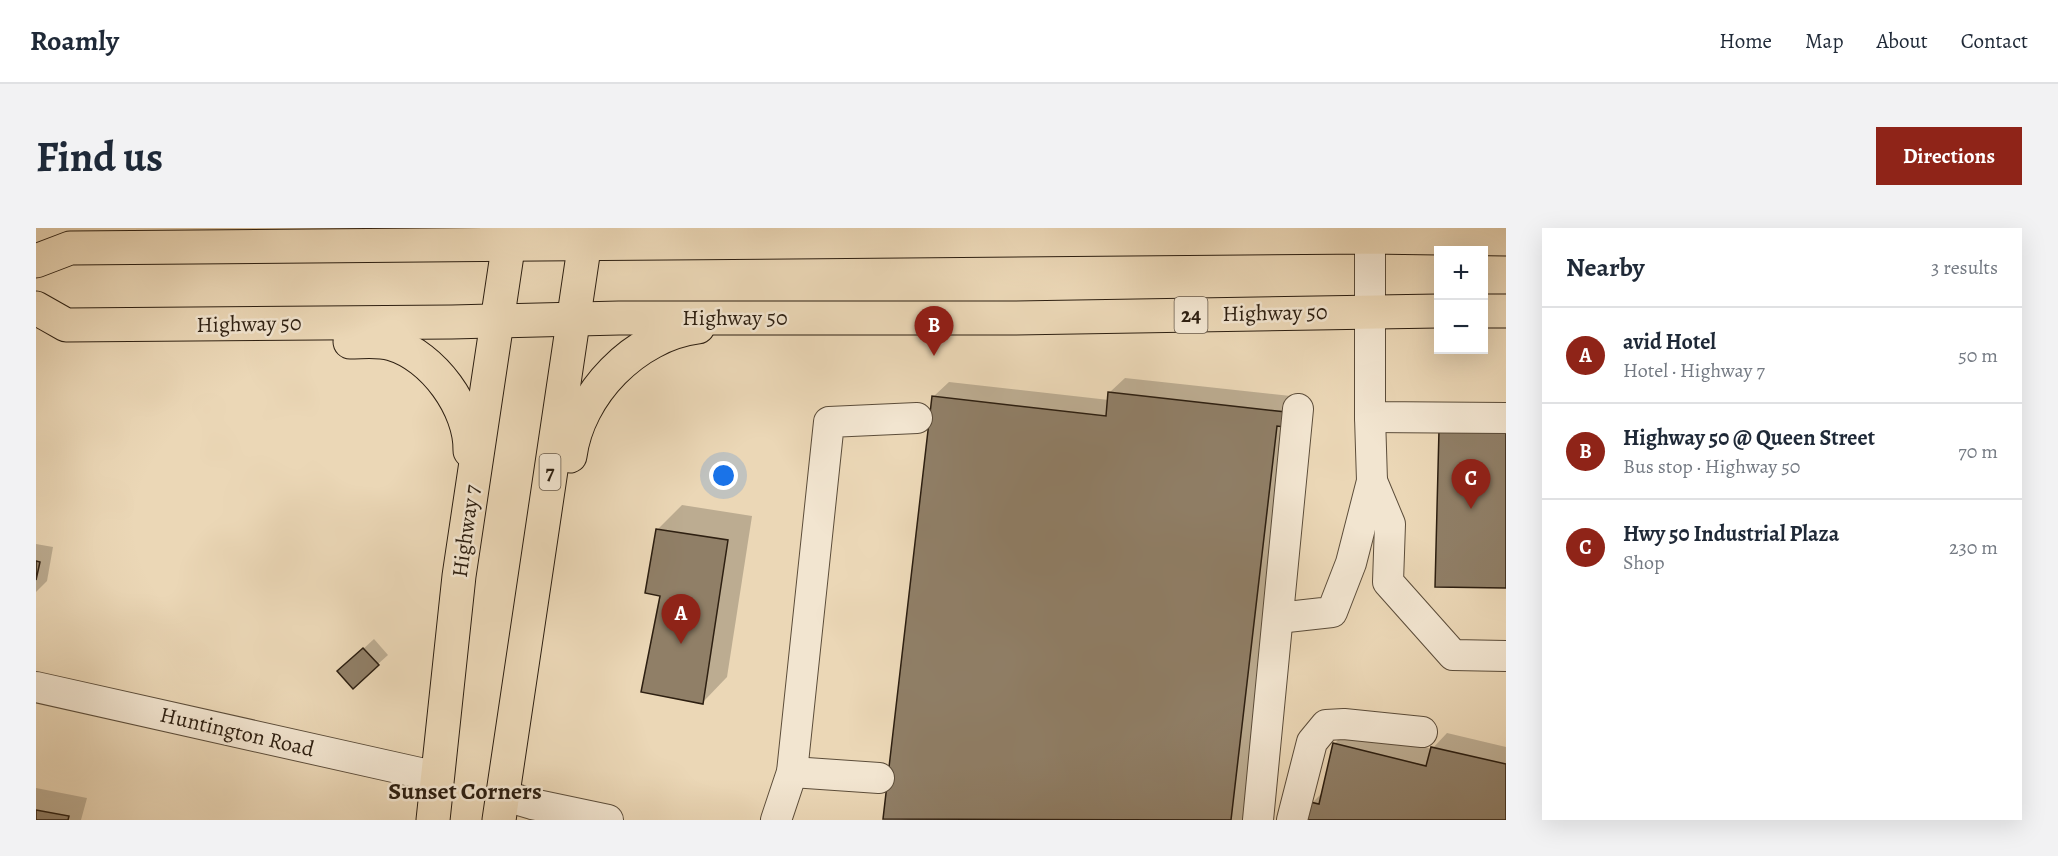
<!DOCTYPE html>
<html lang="en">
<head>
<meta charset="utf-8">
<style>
	body { margin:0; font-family:Alegreya,serif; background:#f2f2f3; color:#1f2937 }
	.controls { position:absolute; right:18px; top:18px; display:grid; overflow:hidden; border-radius:0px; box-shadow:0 6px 24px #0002 }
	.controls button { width:54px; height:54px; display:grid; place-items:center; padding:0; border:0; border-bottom:2px solid #e0e1e3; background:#fff; color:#1f2937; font:30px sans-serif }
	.you { position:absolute; left:688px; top:248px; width:21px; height:21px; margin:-15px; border:4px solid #fff; border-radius:50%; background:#1a73e8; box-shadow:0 0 0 9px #1a73e833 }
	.badge { display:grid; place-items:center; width:39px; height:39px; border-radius:50%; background:#8f2418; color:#fff; font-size:20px; font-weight:700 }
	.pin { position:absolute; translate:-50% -50px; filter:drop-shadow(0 2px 3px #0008) }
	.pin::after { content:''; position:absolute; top:32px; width:21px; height:18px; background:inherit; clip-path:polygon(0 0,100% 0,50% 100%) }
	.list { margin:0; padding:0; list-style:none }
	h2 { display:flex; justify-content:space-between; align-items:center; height:78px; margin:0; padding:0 24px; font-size:26px }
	h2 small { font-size:20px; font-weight:400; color:#747a83 }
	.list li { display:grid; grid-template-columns:39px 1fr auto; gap:18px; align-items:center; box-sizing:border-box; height:96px; padding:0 24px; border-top:2px solid #e0e1e3 }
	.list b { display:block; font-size:22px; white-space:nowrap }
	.list p { margin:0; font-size:20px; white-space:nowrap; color:#747a83 }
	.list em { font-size:20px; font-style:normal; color:#747a83 }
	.map { position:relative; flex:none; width:1470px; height:592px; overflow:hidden; border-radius:0px }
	header { display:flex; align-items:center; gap:36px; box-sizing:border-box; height:84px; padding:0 30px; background:#fff; border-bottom:2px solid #e0e1e3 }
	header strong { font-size:28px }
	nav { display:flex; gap:33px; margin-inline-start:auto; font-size:21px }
	.intro { display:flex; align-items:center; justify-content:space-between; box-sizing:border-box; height:144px; padding:0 36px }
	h1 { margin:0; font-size:42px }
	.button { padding:15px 27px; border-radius:0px; background:#8f2418; color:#fff; font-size:21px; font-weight:700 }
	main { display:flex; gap:36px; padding:0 36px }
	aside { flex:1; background:#fff; border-radius:0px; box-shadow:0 6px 24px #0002 }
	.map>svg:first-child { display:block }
</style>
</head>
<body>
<header>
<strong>Roamly</strong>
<nav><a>Home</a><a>Map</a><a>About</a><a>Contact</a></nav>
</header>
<div class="intro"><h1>Find us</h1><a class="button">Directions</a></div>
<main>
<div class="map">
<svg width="1470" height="592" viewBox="0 0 1470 592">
	<rect width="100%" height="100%" fill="#ebd7b6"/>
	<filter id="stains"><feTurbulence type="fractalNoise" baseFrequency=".00333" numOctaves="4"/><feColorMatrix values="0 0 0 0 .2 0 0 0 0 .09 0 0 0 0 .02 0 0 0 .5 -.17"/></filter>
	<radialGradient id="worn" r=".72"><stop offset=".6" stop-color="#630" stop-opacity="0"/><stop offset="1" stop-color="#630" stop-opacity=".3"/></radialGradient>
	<g fill="#0003">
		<polygon points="1089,150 1264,169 1254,190 1207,592 873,592 849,589 898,168 913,154 1073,172 1074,164"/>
		<polygon points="646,277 716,288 691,449 667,474 626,367 621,302"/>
		<polygon points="0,316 17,319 11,353 0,364"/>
		<polygon points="338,411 352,427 342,436 313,434"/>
		<polygon points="1313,501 1396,521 1411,505 1470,519 1470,592 1272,592 1276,575 1287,564 1298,516"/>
		<polygon points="0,560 51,570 45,592 0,592"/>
	</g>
	<g fill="#907f67" stroke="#2d1f11" stroke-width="1.5">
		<polygon points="1072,164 1250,184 1248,199 1241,198 1195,592 847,591 896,168 1070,188"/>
		<polygon points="1403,202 1470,204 1470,360 1399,359"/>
		<polygon points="620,301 692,312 667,476 605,464 624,368 609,365"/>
		<polygon points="0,333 4,334 0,352"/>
		<polygon points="327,420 343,437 317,461 301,443"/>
		<polygon points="1297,515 1390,538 1395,519 1470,536 1470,592 1270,592 1274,574 1283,576"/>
		<polygon points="0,582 33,588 32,592 0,592"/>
	</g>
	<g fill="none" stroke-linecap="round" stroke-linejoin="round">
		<g stroke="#5c4d3a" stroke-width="32">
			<g id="minor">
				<polyline points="1334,9 1334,189 1470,190"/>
				<polyline points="1336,253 1354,296 1352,354 1417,427 1470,428"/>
				<polyline points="1242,390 1296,384 1315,335 1336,253 1334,189"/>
				<polyline points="0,459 402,549"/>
				<polyline points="756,544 843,550"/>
				<polyline points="466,567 496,576 572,592"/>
				<polyline points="740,592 756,544 793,194 881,190"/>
				<polyline points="1222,592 1262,181"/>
				<polyline points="1256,592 1276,514 1290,497 1308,496 1386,504"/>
			</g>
		</g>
		<g stroke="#2d1f11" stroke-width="35">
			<g id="major">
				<polyline points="0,33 34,20 1334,9 1470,11"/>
				<polyline points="0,80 30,97 416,94 583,90 975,90 1402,83"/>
				<polyline points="1448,83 1470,83"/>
				<path d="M314,114C328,114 343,112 356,116C397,128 435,180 434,223"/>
				<path d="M534,228C542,166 599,107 662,99"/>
				<polyline points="397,592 423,348 475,0"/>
				<polyline points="463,592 551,0"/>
			</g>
		</g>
		<use href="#minor" stroke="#f2e5d0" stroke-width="30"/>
		<use href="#major" stroke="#ebd7b6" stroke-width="33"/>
	</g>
	<g text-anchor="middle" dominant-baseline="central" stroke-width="5" stroke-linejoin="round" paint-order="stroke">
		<g fill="#f2e5d0" stroke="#685a4a" stroke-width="1.5">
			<rect x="1138.5" y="69" width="33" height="36" rx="4.5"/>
			<rect x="503.5" y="226" width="21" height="36" rx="4.5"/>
		</g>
		<g font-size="21" font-weight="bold" fill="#2d1f11">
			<text x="1155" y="87">24</text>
			<text x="514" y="244">7</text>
		</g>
		<g font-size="22" fill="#2d1f11" stroke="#f2e5d0">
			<text transform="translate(1239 85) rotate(-1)">Highway 50</text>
			<text x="699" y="90">Highway 50</text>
			<text transform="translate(213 96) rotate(-1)">Highway 50</text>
			<text transform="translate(430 303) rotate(-82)">Highway 7</text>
			<text transform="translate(201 504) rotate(13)">Huntington Road</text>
		</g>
		<g font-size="24" font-weight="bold" fill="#2d1f11" stroke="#f2e5d0">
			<text x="429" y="563">Sunset Corners</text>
		</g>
	</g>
	<rect width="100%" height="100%" filter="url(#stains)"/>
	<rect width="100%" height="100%" fill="url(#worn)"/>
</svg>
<div class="controls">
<button>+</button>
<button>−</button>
</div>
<div class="you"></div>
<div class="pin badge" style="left:645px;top:416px">A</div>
<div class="pin badge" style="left:898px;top:128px">B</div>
<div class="pin badge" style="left:1435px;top:281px">C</div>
</div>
<aside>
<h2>Nearby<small>3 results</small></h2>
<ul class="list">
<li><span class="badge">A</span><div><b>avid Hotel</b><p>Hotel · Highway 7</p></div><em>50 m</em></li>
<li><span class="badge">B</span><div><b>Highway 50 @ Queen Street</b><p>Bus stop · Highway 50</p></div><em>70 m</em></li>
<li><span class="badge">C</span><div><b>Hwy 50 Industrial Plaza</b><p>Shop</p></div><em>230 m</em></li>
</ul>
</aside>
</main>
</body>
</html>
